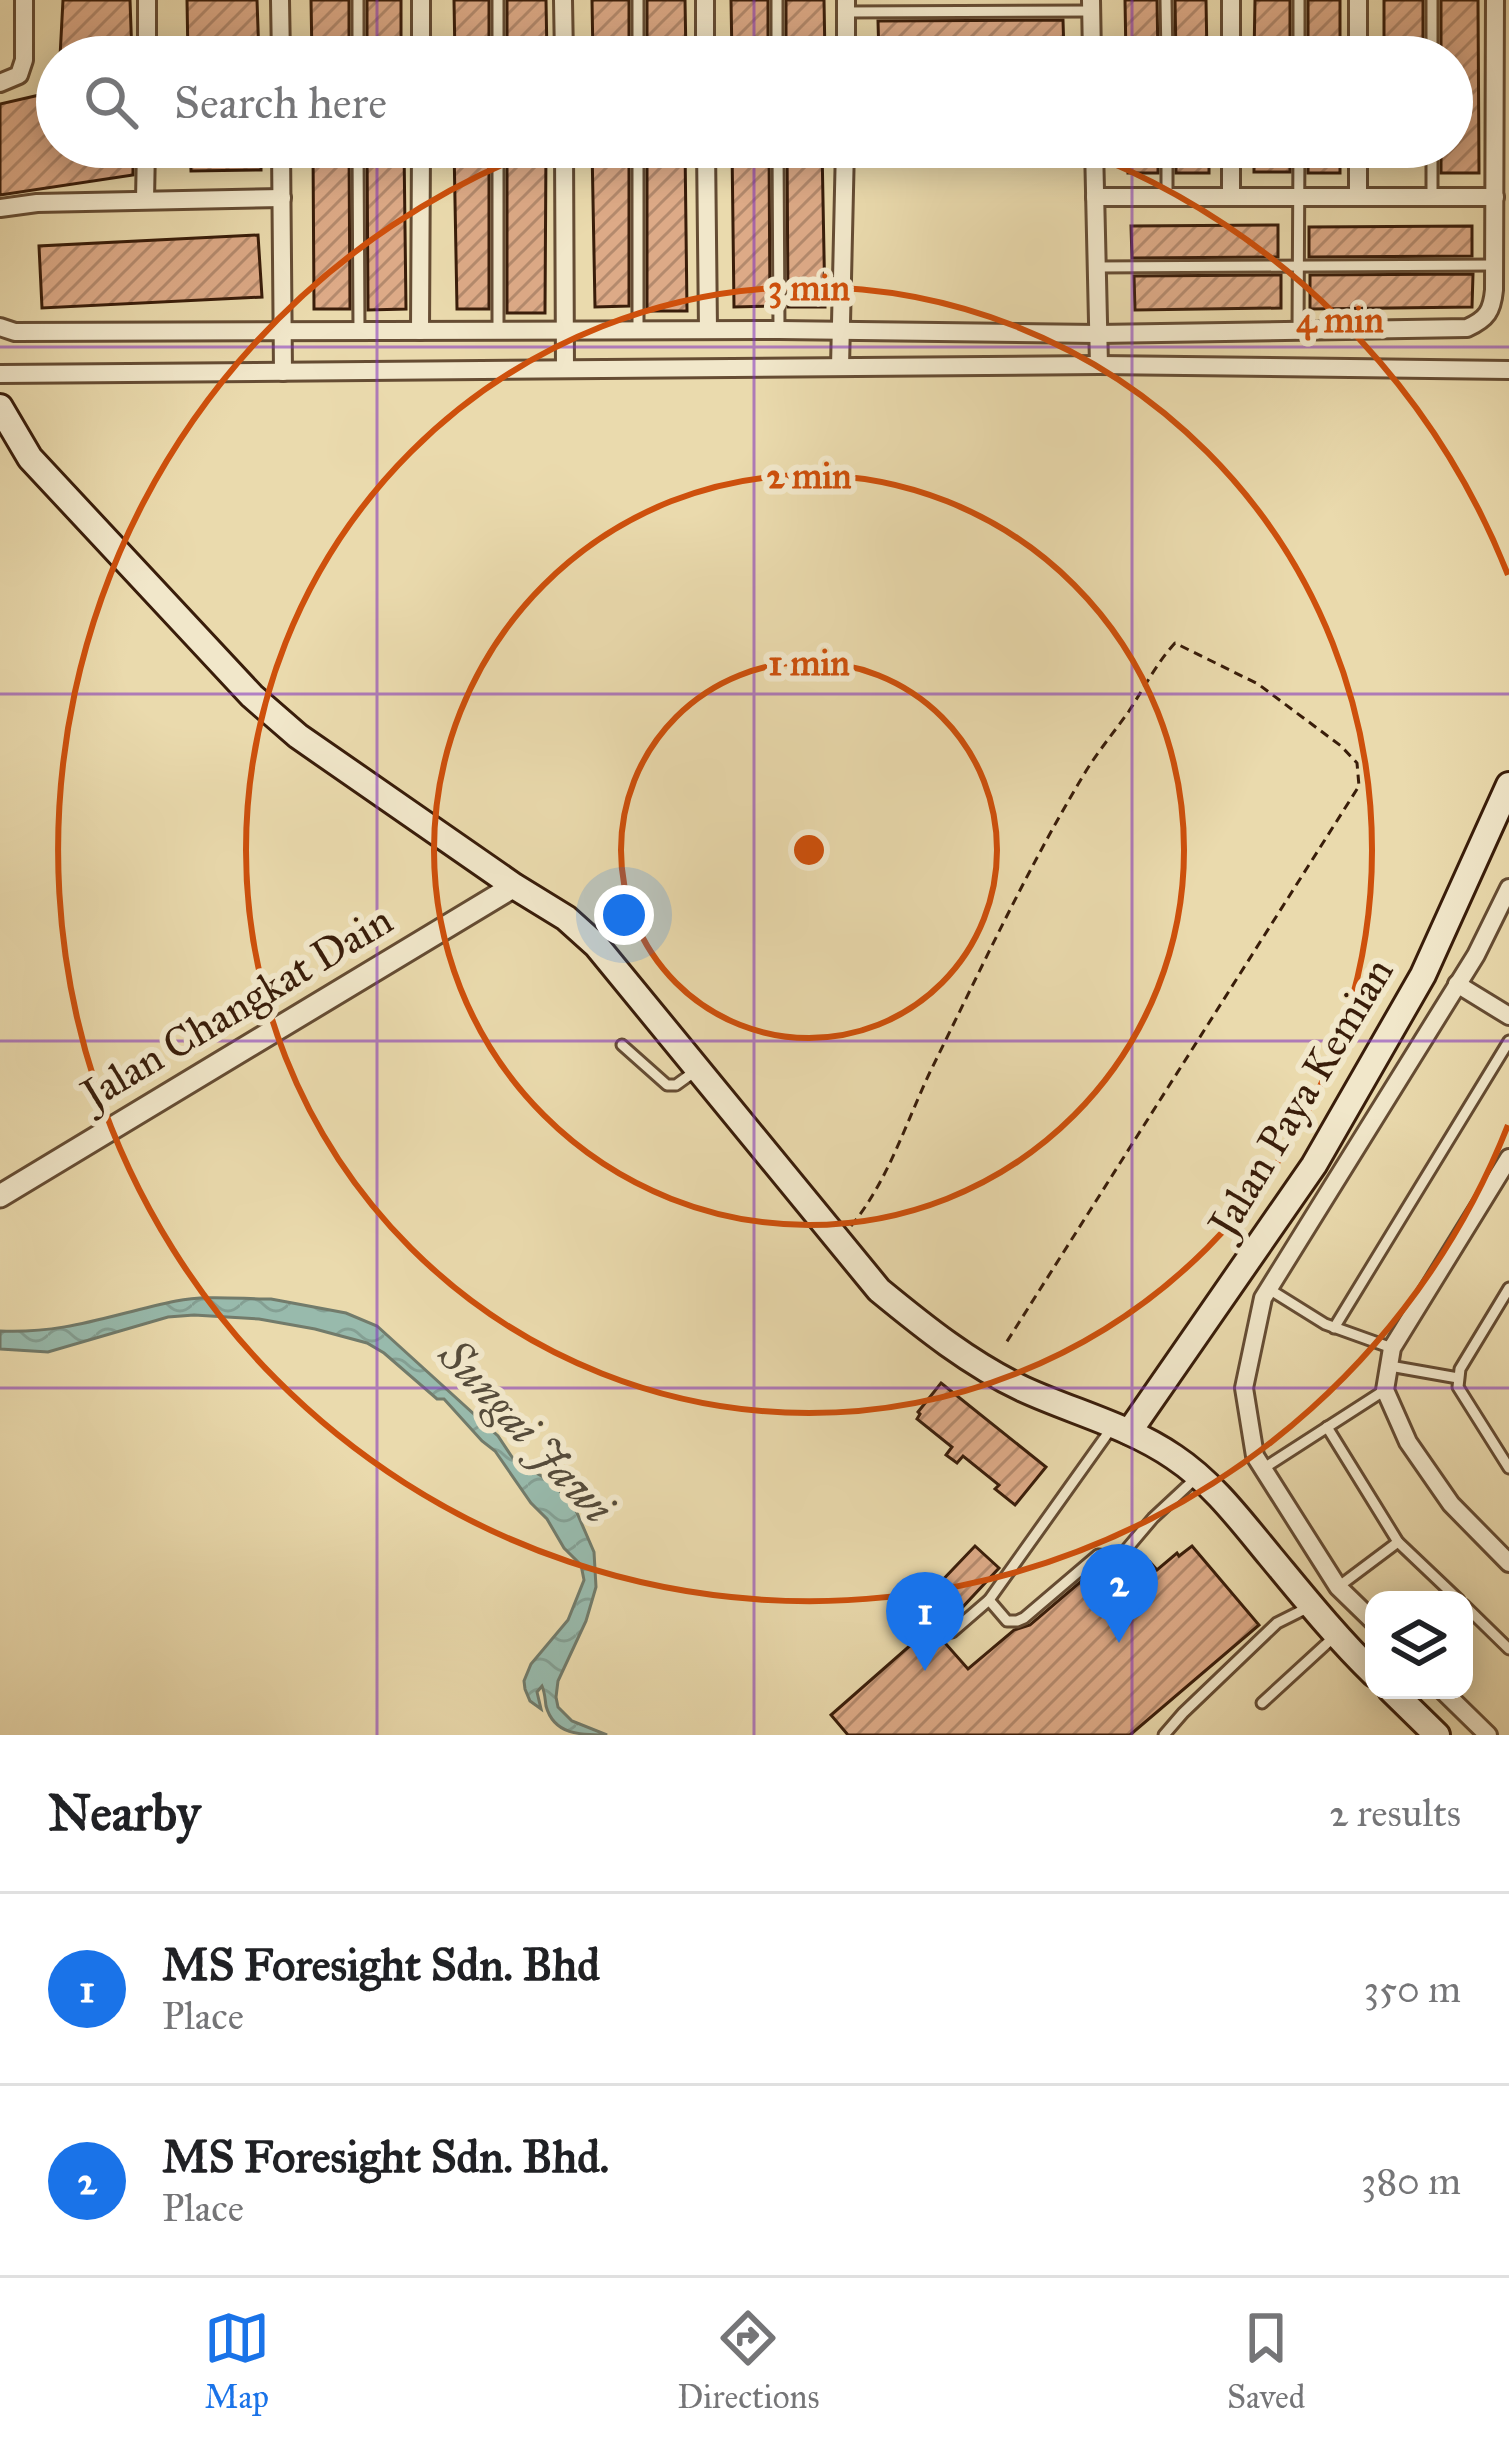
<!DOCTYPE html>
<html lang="en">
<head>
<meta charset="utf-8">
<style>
	body { margin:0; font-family:"IM FELL Great Primer",serif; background:#f2f2f2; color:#202124 }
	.controls { position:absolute; right:36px; bottom:36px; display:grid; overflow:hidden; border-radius:24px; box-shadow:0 6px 30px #0003 }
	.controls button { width:108px; height:108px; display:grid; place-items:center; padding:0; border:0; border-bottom:3px solid #e0e0e0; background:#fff; color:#202124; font:60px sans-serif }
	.you { position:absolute; left:624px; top:915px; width:42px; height:42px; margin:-30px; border:9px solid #fff; border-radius:50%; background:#1a73e8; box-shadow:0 0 0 18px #1a73e833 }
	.badge { display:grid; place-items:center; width:78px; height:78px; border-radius:50%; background:#1a73e8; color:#fff; font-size:39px; font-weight:700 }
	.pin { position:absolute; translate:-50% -99px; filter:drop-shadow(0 3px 6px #0008) }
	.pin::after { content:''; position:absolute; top:63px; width:42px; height:36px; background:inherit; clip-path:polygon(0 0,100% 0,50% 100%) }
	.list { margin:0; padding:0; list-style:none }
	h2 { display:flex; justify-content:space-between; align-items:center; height:156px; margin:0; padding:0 48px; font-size:51px }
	h2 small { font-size:39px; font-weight:400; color:#757577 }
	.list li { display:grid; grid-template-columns:78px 1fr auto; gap:36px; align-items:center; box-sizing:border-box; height:192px; padding:0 48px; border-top:3px solid #e0e0e0 }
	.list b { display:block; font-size:45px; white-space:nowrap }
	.list p { margin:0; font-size:39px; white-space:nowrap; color:#757577 }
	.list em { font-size:39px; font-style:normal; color:#757577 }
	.icon { flex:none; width:66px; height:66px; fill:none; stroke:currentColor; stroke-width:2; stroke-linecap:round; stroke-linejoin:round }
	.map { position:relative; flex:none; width:1509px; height:1735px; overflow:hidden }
	.search { position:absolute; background:#fff; box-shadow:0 6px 30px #0003; left:36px; right:36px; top:36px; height:132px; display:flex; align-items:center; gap:30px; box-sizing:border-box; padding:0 42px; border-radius:66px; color:#757577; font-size:45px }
	.sheet { height:540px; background:#fff }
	nav { display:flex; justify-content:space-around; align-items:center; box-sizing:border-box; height:168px; border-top:3px solid #e0e0e0; background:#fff; font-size:33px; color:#757577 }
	nav a { display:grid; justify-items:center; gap:6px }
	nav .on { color:#1a73e8 }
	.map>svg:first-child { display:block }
</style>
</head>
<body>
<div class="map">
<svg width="1509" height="1735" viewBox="0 0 1509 1735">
	<defs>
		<pattern id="water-waves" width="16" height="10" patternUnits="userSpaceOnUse" patternTransform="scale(3)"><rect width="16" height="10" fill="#98baac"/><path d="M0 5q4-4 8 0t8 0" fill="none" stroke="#849f93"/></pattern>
		<pattern id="building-hatch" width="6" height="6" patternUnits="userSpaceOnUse" patternTransform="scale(3)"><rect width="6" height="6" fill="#ddaa87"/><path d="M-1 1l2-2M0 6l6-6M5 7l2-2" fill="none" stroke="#b48a6d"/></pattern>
	</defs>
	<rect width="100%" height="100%" fill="#eadaad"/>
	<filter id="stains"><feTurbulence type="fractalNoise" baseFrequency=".00167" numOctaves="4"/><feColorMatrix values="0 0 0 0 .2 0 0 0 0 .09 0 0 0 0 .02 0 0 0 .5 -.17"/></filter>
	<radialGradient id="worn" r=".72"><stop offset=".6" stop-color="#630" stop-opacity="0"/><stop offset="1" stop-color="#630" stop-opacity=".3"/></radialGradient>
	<path fill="url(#water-waves)" stroke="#727b6b" stroke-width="3" d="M271,1299L346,1313L377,1326L498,1436L514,1460L550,1481L574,1506L594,1552L596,1587L586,1621L558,1681L556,1697L558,1707L572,1721L607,1735C580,1735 554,1735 546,1706C545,1699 545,1693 542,1686L537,1692L541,1709L530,1701L525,1689L524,1681L531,1664L568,1620L584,1580L581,1565L564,1548L547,1519L531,1503L495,1451L482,1441L444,1399H437L384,1353L367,1343L315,1329L259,1319L194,1315L168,1317L48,1352L0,1349V1331C67,1334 112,1314 176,1301C206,1295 240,1299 271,1299Z"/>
	<g fill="url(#building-hatch)" stroke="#391d0a" stroke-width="3">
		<polygon points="63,0 130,0 132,57 60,57"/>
		<polygon points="187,0 257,0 259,57 188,57"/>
		<polygon points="311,0 349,0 349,57 312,57"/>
		<rect x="367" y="0" width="34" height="57"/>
		<polygon points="454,0 489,0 489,57 455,57"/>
		<polygon points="507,0 546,0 547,57 507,57"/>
		<polygon points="592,0 629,0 629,57 593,57"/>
		<polygon points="647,0 685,0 686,57 647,57"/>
		<polygon points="731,0 768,0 768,57 732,57"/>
		<polygon points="786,0 824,0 825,57 786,57"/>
		<polygon points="1125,0 1157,0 1158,57 1126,57"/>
		<polygon points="1175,0 1206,0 1207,57 1176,57"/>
		<polygon points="1255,0 1290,0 1290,57 1254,57"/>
		<rect x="1308" y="0" width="32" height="57"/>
		<rect x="1384" y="0" width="39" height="57"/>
		<polygon points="1441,0 1478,0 1479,173 1441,173 1441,147 1452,147 1452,57 1441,57"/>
		<polygon points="1063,20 1064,54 879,57 878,21"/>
		<polygon points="57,91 57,147 133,147 133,175 0,195 0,104"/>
		<polygon points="190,147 261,147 261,170 191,171"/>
		<polygon points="313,147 349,147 350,309 314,309"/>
		<polygon points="367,147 404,147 406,309 368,310"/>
		<polygon points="454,147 489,147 489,309 457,309"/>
		<polygon points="507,147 546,147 545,313 507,313"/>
		<polygon points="592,147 629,147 629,306 595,307"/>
		<polygon points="647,147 685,147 687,311 647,311"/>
		<polygon points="732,147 769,147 770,306 734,307"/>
		<polygon points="787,147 822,147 825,307 788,307"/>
		<rect x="1128" y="147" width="30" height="26"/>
		<rect x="1176" y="147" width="33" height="26"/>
		<rect x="1254" y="147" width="36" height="25"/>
		<rect x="1308" y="147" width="32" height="26"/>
		<polygon points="1278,225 1278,257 1132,258 1131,226"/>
		<polygon points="1472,226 1472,256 1309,257 1309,227"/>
		<polygon points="258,235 262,297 42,308 39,246"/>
		<polygon points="1473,274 1472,307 1310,309 1310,275"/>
		<polygon points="1281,275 1281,308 1135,310 1134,276"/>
		<polygon points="941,1383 1046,1467 1015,1505 995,1489 999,1485 963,1456 957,1463 946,1455 952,1447 917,1419 920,1414 918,1412"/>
		<polygon points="975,1546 999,1568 959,1611 935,1588"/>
		<polygon points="1192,1546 1259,1625 1130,1735 848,1735 831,1715 931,1627 968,1669 1014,1630 1030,1625 1099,1566 1118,1588 1150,1562 1157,1570 1177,1553 1179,1556"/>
	</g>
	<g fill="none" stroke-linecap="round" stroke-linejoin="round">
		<g stroke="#654c33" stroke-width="15">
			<g id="service">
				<polyline points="358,0 358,57"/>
				<polyline points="498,0 498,57"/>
				<polyline points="777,0 777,57"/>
				<polyline points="1166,0 1167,57"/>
				<polyline points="1299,0 1299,57"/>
				<polyline points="846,12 1091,11"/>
				<polyline points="638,57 638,0"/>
				<polyline points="1432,57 1432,0"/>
				<polyline points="358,147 359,330"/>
				<polyline points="498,147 498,330"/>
				<polyline points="778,147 779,330"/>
				<polyline points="1167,147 1167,196"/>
				<polyline points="1432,196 1432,147"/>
				<polyline points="1098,267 1494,265"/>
				<polyline points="638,330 638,147"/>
				<polyline points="1298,332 1299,147"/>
				<polyline points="622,1045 667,1085 676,1085 694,1072"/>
				<polyline points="1509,1288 1460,1369 1458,1387 1509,1468"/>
				<polyline points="1269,1289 1325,1324 1392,1348"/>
				<polyline points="1334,1328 1509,1041"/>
				<polyline points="1390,1366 1458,1378"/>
				<polyline points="1327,1427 1398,1542 1459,1600"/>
				<polyline points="1264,1468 1385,1390"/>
				<polyline points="1338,1587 1398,1542"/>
				<polyline points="989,1600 1007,1621 1017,1621 1024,1618 1098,1555 1120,1557 1153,1518 1197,1477"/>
				<polyline points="1464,1605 1509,1649"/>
				<polyline points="952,1632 989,1600 1113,1426"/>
				<polyline points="1262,1703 1335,1636"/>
				<polyline points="1164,1735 1183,1713 1277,1623 1311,1606"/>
			</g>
		</g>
		<g stroke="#654c33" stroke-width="22">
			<g id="minor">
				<polyline points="280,0 281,57"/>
				<polyline points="563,0 564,57"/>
				<polyline points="705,0 705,57"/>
				<polyline points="846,0 846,57"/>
				<polyline points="1091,0 1092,57"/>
				<polyline points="1231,0 1231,57"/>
				<polyline points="147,57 147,0"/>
				<polyline points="421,57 421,0"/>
				<polyline points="1358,57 1358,0"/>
				<polyline points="0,83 19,75 24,60 24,0"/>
				<polyline points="281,147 283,372"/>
				<polyline points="564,147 565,369"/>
				<polyline points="706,147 708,330"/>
				<polyline points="1094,147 1099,365"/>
				<polyline points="1231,147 1231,196"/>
				<polyline points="1358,196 1358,147"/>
				<polyline points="1095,197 1495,197"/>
				<polyline points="145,200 146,147"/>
				<polyline points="0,208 37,203 282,198"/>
				<path d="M0,327L15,332L779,330L1098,334L1467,328C1487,319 1492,311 1494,290L1495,0"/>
				<polyline points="420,331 421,147"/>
				<polyline points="840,367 845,147"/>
				<polyline points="0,374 1099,365 1509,370"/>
				<polyline points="1457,984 1509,1016"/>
				<polyline points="1509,1158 1392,1348 1385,1390 1408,1442 1451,1504 1509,1563"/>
				<polyline points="1374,1622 1338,1587 1255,1456 1244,1388 1263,1298 1476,955 1509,888"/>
				<polyline points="1442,1690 1488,1735"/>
			</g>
		</g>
		<g stroke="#654c33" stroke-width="27">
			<polyline id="tertiary" points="0,1196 514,886"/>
		</g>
		<g stroke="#391d0a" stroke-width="30">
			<g id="secondary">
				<path d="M0,407L30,458L252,696L298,736L514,886L566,918L596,945L879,1290C924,1327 970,1364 1023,1389C1073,1412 1129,1426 1174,1457C1213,1483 1241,1521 1270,1556C1304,1597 1336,1637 1374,1674"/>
				<polyline points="1129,1432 1314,1165 1423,975 1509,785"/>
				<polyline points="1391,1690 1437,1735"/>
			</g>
		</g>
		<path stroke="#391d0a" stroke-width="3" stroke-dasharray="9 6" stroke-linecap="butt" d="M851,1226C888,1181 905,1125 930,1072C980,971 1028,867 1086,771C1099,750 1115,731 1129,711C1144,688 1156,664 1175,643L1258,684L1341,746L1357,763L1359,786L1006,1343"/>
		<use href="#service" stroke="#f1e7ca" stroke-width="9"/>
		<use href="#minor" stroke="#f1e7ca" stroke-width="16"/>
		<use href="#tertiary" stroke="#f1e7ca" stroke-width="21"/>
		<use href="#secondary" stroke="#f1e7ca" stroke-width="24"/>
	</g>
	<path fill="none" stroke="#7b2cbf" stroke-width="3" stroke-opacity="0.55" d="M377,0V57M754,0V57M1132,0V57M377,147V1735M754,147V1735M1132,147V1735M0,347H1509M0,694H1509M0,1041H1509M0,1388H1509"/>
	<g fill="none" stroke="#ce500c" stroke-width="6">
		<circle cx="809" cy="850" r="188"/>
		<circle cx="809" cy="850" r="375"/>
		<circle cx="809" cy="850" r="563"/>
		<path d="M1508 1125A751 751 0 1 1 540 149M1078 149A751 751 0 0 1 1508 575"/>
	</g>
	<g text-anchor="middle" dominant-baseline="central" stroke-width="12" stroke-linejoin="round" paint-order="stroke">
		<g font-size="42" fill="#391d0a" stroke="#f1e7ca">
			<text transform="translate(237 1007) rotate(-31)">Jalan Changkat Dain</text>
			<text transform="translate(1301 1097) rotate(-59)">Jalan Paya Kemian</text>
		</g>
		<g font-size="45" font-style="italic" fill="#564c3b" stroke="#f1e7ca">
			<text transform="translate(527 1431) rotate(47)">Sungai Jawi</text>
		</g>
	</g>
	<circle cx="809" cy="850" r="18" fill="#ce500c" stroke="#f1e7ca" stroke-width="6"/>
	<g font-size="36" text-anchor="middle" font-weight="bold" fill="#ce500c" stroke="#f1e7ca" stroke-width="12" stroke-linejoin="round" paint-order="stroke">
		<text x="809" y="300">3 min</text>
		<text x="1340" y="332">4 min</text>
		<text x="809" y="488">2 min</text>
		<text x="809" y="675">1 min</text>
	</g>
	<rect width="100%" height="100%" filter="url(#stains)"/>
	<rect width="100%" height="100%" fill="url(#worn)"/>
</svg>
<div class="controls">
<button><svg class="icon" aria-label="layers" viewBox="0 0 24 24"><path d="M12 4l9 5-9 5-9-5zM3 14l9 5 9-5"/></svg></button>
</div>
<div class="you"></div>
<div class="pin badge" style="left:925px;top:1671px">1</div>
<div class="pin badge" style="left:1119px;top:1643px">2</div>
<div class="search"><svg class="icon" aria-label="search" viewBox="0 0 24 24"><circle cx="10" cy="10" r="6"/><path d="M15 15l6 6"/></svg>Search here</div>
</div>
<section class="sheet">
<h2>Nearby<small>2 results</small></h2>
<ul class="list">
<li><span class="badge">1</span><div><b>MS Foresight Sdn. Bhd</b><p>Place</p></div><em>350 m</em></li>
<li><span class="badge">2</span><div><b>MS Foresight Sdn. Bhd.</b><p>Place</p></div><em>380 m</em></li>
</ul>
</section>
<nav>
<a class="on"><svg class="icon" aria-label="map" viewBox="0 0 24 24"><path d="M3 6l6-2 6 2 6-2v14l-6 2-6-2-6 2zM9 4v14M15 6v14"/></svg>Map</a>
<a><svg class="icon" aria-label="directions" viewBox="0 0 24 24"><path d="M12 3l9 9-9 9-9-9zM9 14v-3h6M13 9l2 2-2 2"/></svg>Directions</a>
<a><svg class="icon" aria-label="saved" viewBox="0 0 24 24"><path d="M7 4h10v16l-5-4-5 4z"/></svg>Saved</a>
</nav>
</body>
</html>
